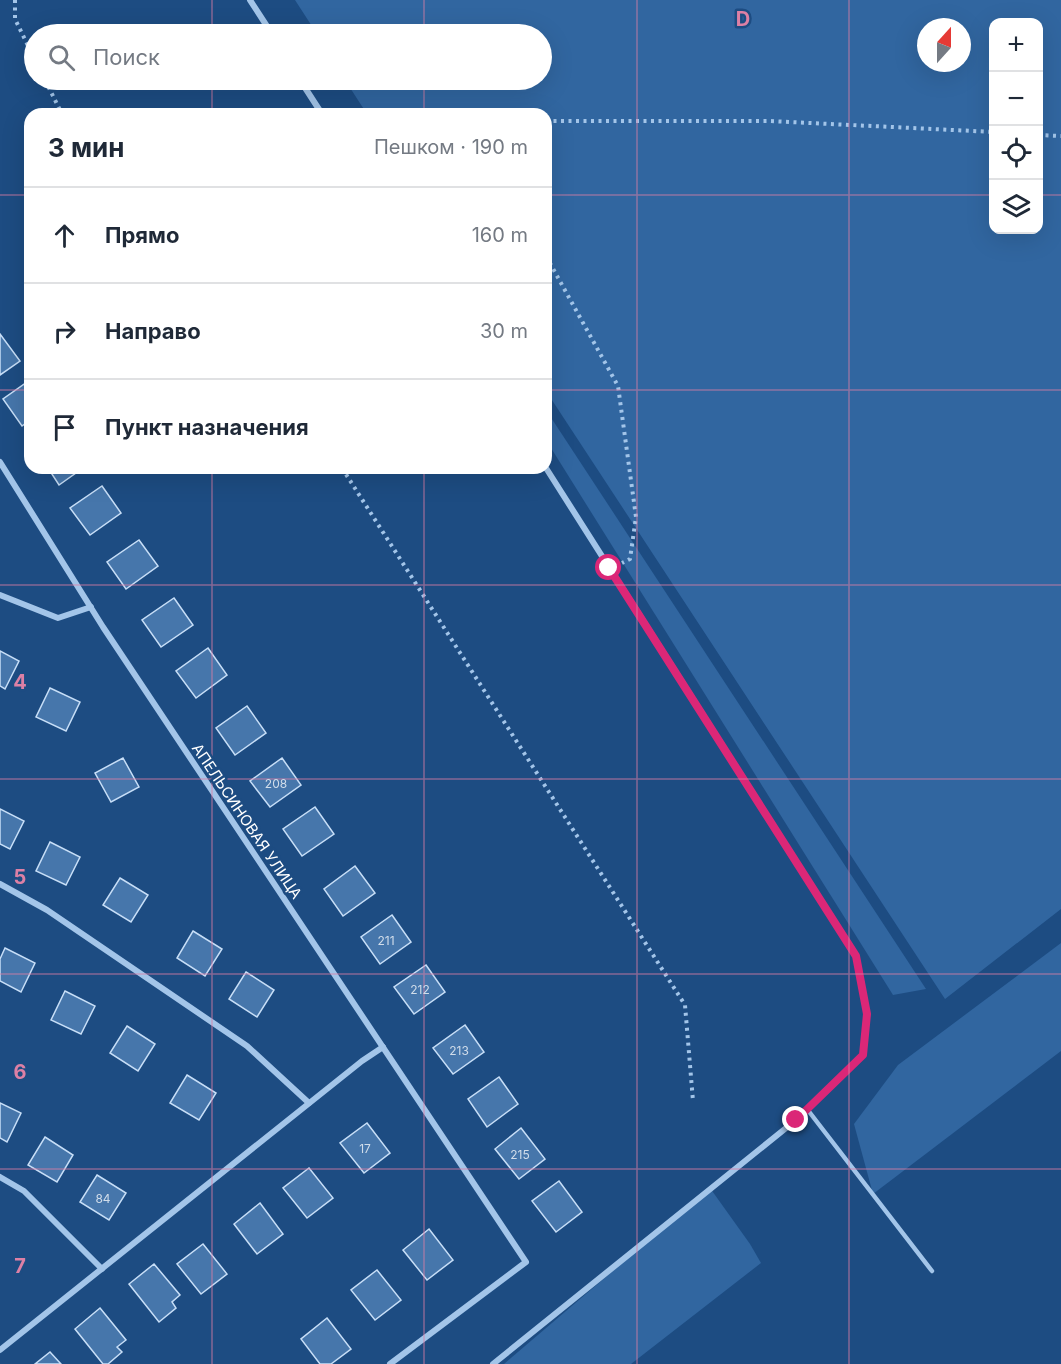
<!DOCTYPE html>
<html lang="ru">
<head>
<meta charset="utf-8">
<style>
	body { margin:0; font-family:Inter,sans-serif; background:#f6f6f7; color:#1f2937 }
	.controls { position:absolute; right:18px; top:18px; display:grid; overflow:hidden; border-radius:12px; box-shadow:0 6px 24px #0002 }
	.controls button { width:54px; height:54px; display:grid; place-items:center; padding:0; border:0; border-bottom:2px solid #e0e1e3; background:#fff; color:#1f2937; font:30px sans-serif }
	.compass { position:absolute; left:917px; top:18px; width:54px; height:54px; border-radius:50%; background:#fff; box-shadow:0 6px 24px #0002; rotate:21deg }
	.stop { position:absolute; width:18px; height:18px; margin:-14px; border:4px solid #db2777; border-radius:50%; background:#fff }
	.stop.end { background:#db2777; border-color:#fff; box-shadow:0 2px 6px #0008 }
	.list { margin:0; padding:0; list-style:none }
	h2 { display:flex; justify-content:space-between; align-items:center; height:78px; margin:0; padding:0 24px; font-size:26px }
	h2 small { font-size:20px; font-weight:400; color:#747a83 }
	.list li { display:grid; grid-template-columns:39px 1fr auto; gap:18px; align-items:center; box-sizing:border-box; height:96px; padding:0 24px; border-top:2px solid #e0e1e3 }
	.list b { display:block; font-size:22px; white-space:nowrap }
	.list em { font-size:20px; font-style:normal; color:#747a83 }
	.icon { flex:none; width:33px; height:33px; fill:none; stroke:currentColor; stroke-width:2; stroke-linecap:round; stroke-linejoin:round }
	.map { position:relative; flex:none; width:1061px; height:1364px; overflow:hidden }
	.search { position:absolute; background:#fff; box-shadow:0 6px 24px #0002; left:24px; top:24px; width:528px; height:66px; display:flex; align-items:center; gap:15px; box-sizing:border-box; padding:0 21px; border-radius:33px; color:#747a83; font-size:22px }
	.panel { position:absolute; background:#fff; box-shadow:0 6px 24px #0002; left:24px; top:108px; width:528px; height:366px; border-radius:18px }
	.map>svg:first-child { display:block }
</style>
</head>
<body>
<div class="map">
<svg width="1061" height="1364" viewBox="0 0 1061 1364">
	<rect width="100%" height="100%" fill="#1d4c82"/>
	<g fill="#3166a0" fill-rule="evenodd">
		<path d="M295,0H1061V909L945,999L546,391V114H367L345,80H542V34H317ZM994,22H1038V230H994ZM926,27H962V63H926Z"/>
		<polygon points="546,410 926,989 893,995 546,440"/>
		<polygon points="1061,943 1061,1051 873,1194 854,1124 898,1065"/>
		<polygon points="710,1188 750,1244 761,1263 631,1364 504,1364"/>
	</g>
	<g fill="#4676ab" stroke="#c7def7" stroke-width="1.5">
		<polygon points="0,334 20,361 0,375"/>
		<polygon points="30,380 30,420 22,426 3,399"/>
		<polygon points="48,468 83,468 59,485"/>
		<polygon points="102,486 121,513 90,535 70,508"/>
		<polygon points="139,540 158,566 126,589 107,562"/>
		<polygon points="174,598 193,625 161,647 142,620"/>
		<polygon points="208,648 227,675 196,698 176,671"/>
		<polygon points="0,651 19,661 5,689 0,686"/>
		<polygon points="50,688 80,702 66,731 36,717"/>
		<polygon points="247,706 266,733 235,755 216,728"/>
		<polygon points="123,758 139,787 111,802 95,773"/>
		<polygon points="282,758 301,785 270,807 250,781"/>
		<polygon points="315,807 334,834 302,856 283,829"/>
		<polygon points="0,809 24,821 10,849 0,844"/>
		<polygon points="50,842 80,857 66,885 36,871"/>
		<polygon points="355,866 375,893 343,916 324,889"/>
		<polygon points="120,878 148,895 131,922 103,905"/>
		<polygon points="392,915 411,942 380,964 361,937"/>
		<polygon points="193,931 222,949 205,976 177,958"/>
		<polygon points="5,948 35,963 21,992 0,981 0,959"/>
		<polygon points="426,965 445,992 414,1014 394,987"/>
		<polygon points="246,972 274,990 257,1017 229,999"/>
		<polygon points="65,991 95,1006 81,1034 51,1020"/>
		<polygon points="465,1025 484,1052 453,1074 433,1048"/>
		<polygon points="127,1026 155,1044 138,1071 110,1053"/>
		<polygon points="187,1075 216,1093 199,1120 170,1103"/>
		<polygon points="499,1077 518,1104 487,1127 468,1099"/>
		<polygon points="0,1103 21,1113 7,1142 0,1138"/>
		<polygon points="367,1123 390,1153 364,1173 340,1143"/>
		<polygon points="521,1128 545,1159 519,1179 495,1149"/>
		<polygon points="45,1137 73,1155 57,1182 28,1165"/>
		<polygon points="309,1168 333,1198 307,1218 283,1188"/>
		<polygon points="97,1175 126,1193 109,1220 80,1202"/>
		<polygon points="559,1181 582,1212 556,1232 532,1201"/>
		<polygon points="260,1203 283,1234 257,1254 234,1224"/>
		<polygon points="429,1229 453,1260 427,1280 403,1250"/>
		<polygon points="203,1244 227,1274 201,1294 177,1264"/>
		<polygon points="154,1264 180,1295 172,1302 176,1308 159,1322 129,1284"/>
		<polygon points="377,1270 401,1300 375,1320 351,1290"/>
		<polygon points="100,1308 126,1340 117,1347 122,1352 108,1364 103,1364 75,1329"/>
		<polygon points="327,1318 351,1349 331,1364 320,1364 301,1339"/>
		<polygon points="50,1352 61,1364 35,1364"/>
	</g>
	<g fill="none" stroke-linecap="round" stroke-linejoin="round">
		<g stroke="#a3c5e9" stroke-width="4" stroke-dasharray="3 4.5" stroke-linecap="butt">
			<polyline points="15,0 15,19 34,58"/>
			<polyline points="45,80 62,114"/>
			<polyline points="546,121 769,121 994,132"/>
			<polyline points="1038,135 1061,136"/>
			<polyline points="546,256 618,386 636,517 630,559 622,563"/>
			<polyline points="342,468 685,1005 693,1101"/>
		</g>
		<polyline stroke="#a3c5e9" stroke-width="4.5" points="807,1109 932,1271"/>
		<g stroke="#a3c5e9" stroke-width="6">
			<polyline points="250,0 272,34"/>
			<polyline points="300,80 322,114"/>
			<polyline points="0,462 103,627 526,1262 390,1364"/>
			<polyline points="0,595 58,618 91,607"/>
			<polyline points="0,884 47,910 247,1046 309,1103"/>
			<polyline points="0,1177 24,1191 102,1269"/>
			<polyline points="0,1350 362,1061 383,1047"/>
			<polyline points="493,1364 796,1120 863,1055 867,1014 856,956 546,468"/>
		</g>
	</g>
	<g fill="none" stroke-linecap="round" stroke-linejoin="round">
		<polyline stroke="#db2777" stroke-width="8" points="609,568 856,956 867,1014 863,1055 796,1120"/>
	</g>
	<path fill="none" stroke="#dd80a5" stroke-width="1.5" stroke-opacity="0.55" d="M212,0V34M424,0V34M637,0V1364M849,0V1364M212,80V114M424,80V114M0,195H30M546,195H994M1038,195H1061M0,390H30M546,390H1061M212,468V1364M424,468V1364M0,585H1061M0,779H1061M0,974H1061M0,1169H1061"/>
	<g text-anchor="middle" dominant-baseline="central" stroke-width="5" stroke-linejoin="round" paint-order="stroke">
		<g font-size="12" fill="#d1ddea">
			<text x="276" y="783">208</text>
			<text x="386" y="940">211</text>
			<text x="420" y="989">212</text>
			<text x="459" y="1050">213</text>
			<text x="365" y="1148">17</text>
			<text x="520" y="1154">215</text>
			<text x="103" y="1198">84</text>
		</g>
		<g font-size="15" fill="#fff" stroke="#1d4c82">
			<text transform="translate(247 821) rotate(56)">АПЕЛЬСИНОВАЯ УЛИЦА</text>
		</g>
	</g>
	<g font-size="20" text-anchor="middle" font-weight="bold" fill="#dd80a5" stroke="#1d4c82" stroke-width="5" stroke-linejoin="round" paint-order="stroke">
		<text x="743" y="26">D</text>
		<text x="20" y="689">4</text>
		<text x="20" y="884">5</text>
		<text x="20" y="1079">6</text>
		<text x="20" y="1273">7</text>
	</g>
</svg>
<div class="controls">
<button>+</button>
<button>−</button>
<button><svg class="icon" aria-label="locate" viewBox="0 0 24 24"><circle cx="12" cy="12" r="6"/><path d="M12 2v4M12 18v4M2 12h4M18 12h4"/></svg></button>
<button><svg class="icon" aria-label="layers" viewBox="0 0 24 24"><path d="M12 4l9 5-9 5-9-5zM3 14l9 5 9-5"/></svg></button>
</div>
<svg class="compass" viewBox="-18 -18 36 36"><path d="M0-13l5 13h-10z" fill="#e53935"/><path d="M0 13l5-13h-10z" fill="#747a83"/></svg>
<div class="stop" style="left:609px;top:568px"></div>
<div class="stop end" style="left:796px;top:1120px"></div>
<div class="search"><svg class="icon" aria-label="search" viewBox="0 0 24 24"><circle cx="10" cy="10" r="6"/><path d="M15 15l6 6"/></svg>Поиск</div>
<section class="panel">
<h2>3 мин<small>Пешком · 190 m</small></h2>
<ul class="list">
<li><svg class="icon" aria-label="ahead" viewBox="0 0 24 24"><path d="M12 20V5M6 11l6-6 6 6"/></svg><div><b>Прямо</b></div><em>160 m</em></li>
<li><svg class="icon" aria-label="right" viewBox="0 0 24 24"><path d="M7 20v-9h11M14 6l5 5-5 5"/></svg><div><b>Направо</b></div><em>30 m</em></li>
<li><svg class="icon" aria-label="arrive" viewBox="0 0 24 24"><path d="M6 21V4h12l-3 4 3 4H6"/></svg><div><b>Пункт назначения</b></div></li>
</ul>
</section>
</div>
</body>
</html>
